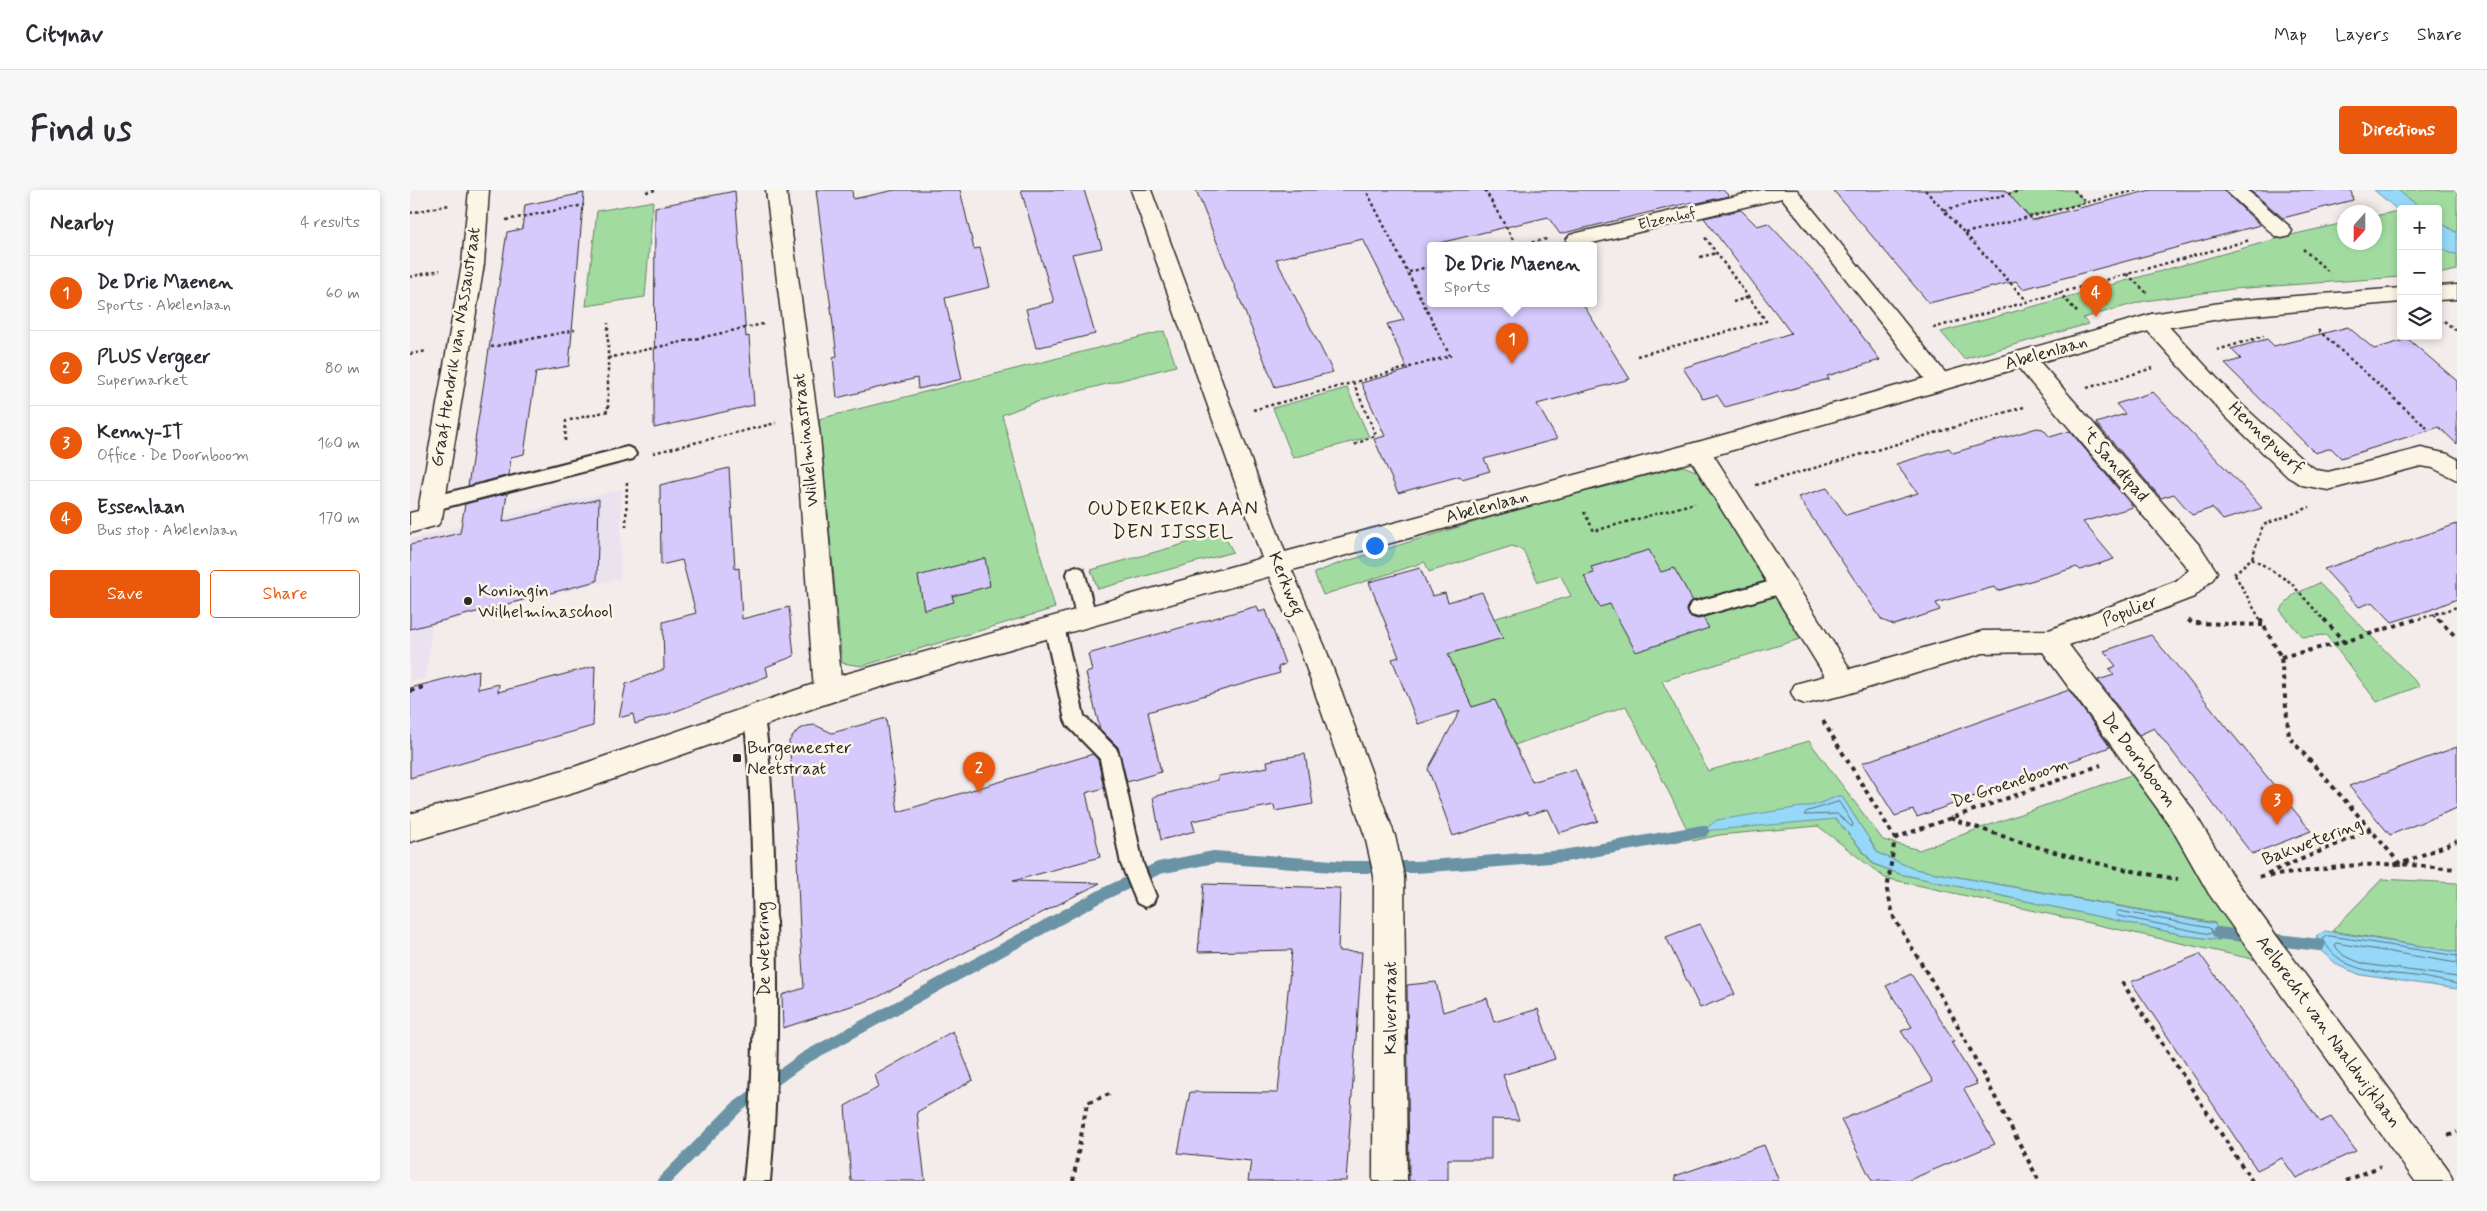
<!DOCTYPE html>
<html lang="en">
<head>
<meta charset="utf-8">
<style>
	body { margin:0; font-family:Mynerve,sans-serif; background:#f7f7f7; color:#2b2b33 }
	.controls { position:absolute; right:15px; top:15px; display:grid; overflow:hidden; border-radius:5px; box-shadow:0 2px 8px #0003 }
	.controls button { width:45px; height:45px; display:grid; place-items:center; padding:0; border:0; border-bottom:1px solid #e1e1e2; background:#fff; color:#2b2b33; font:25px sans-serif }
	.compass { position:absolute; left:1927px; top:15px; width:45px; height:45px; border-radius:50%; background:#fff; box-shadow:0 2px 8px #0003; rotate:201deg }
	.you { position:absolute; left:964px; top:355px; width:18px; height:18px; margin:-12px; border:4px solid #fff; border-radius:50%; background:#1a73e8; box-shadow:0 0 0 8px #1a73e833 }
	.badge { display:grid; place-items:center; width:32px; height:32px; border-radius:50%; background:#ea580c; color:#fff; font-size:16px; font-weight:700 }
	.pin { position:absolute; translate:-50% -41px; filter:drop-shadow(0 1px 2px #0008) }
	.pin::after { content:''; position:absolute; top:26px; width:18px; height:15px; background:inherit; clip-path:polygon(0 0,100% 0,50% 100%) }
	.popup { position:absolute; left:1017px; top:52px; width:170px; height:65px; box-sizing:border-box; display:grid; place-content:center; border-radius:5px; background:#fff; filter:drop-shadow(0 1px 4px #0005); font-size:16px; white-space:nowrap; color:#7c7c81 }
	.popup b { font-size:19px; color:#2b2b33 }
	.popup::after { content:''; position:absolute; left:50%; top:100%; margin-left:-10px; border:10px solid transparent; border-top-color:#fff }
	.list { margin:0; padding:0; list-style:none }
	h2 { display:flex; justify-content:space-between; align-items:center; height:65px; margin:0; padding:0 20px; font-size:21px }
	h2 small { font-size:16px; font-weight:400; color:#7c7c81 }
	.list li { display:grid; grid-template-columns:32px 1fr auto; gap:15px; align-items:center; box-sizing:border-box; height:75px; padding:0 20px; border-top:1px solid #e1e1e2 }
	.list b { display:block; font-size:19px; white-space:nowrap }
	.list p { margin:0; font-size:16px; white-space:nowrap; color:#7c7c81 }
	.list em { font-size:16px; font-style:normal; color:#7c7c81 }
	.actions { display:flex; gap:10px; padding:15px 20px }
	.actions a { flex:1; padding:11px 0; border:1px solid #ea580c; border-radius:5px; text-align:center; font-size:18px; color:#ea580c }
	.actions .main { background:#ea580c; color:#fff }
	.icon { flex:none; width:28px; height:28px; fill:none; stroke:currentColor; stroke-width:2; stroke-linecap:round; stroke-linejoin:round }
	.map { position:relative; flex:none; width:2047px; height:991px; overflow:hidden; border-radius:5px }
	header { display:flex; align-items:center; gap:30px; box-sizing:border-box; height:70px; padding:0 25px; background:#fff; border-bottom:1px solid #e1e1e2 }
	header strong { font-size:24px }
	nav { display:flex; gap:28px; margin-inline-start:auto; font-size:18px }
	.intro { display:flex; align-items:center; justify-content:space-between; box-sizing:border-box; height:120px; padding:0 30px }
	h1 { margin:0; font-size:35px }
	.button { padding:12px 22px; border-radius:5px; background:#ea580c; color:#fff; font-size:18px; font-weight:700 }
	main { display:flex; gap:30px; padding:0 30px }
	aside { flex:1; background:#fff; border-radius:5px; box-shadow:0 2px 8px #0003 }
	.map>svg:first-child { display:block }
</style>
</head>
<body>
<header>
<strong>Citynav</strong>
<nav><a>Map</a><a>Layers</a><a>Share</a></nav>
</header>
<div class="intro"><h1>Find us</h1><a class="button">Directions</a></div>
<main>
<aside>
<h2>Nearby<small>4 results</small></h2>
<ul class="list">
<li><span class="badge">1</span><div><b>De Drie Maenen</b><p>Sports · Abelenlaan</p></div><em>60 m</em></li>
<li><span class="badge">2</span><div><b>PLUS Vergeer</b><p>Supermarket</p></div><em>80 m</em></li>
<li><span class="badge">3</span><div><b>Kenny-IT</b><p>Office · De Doornboom</p></div><em>160 m</em></li>
<li><span class="badge">4</span><div><b>Essenlaan</b><p>Bus stop · Abelenlaan</p></div><em>170 m</em></li>
</ul>
<div class="actions"><a class="main">Save</a><a>Share</a></div>
</aside>
<div class="map">
<svg width="2047" height="991" viewBox="0 0 2047 991">
	<rect width="100%" height="100%" fill="#f4ecea"/>
	<filter id="ink" filterUnits="userSpaceOnUse"><feTurbulence type="fractalNoise" baseFrequency=".02" numOctaves="2"/><feDisplacementMap in="SourceGraphic" scale="10" xChannelSelector="R" yChannelSelector="G"/><feConvolveMatrix kernelMatrix="1 2 1 2 8 2 1 2 1" color-interpolation-filters="sRGB"/></filter>
	<g filter="url(#ink)">
		<polygon fill="#ebe2ef" points="212,299 210,388 22,435 16,488 0,492 0,349"/>
		<g fill="#a2dba0" stroke="#668366" fill-rule="evenodd">
			<polygon points="1614,0 1664,0 1676,12 1555,43 1534,20"/>
			<polygon points="1988,0 2047,0 2047,43 2028,31 2028,19 2012,19"/>
			<polygon points="243,11 235,107 176,116 187,21"/>
			<polygon points="1988,21 1991,23 1991,87 1823,99 1734,111 1673,128 1678,134 1554,169 1531,142 1881,45 1934,33 1934,52 1964,52 1965,26"/>
			<polygon points="2028,55 2040,63 2047,64 2047,80 2028,84"/>
			<polygon points="754,141 766,176 623,213 592,225 645,418 452,476 432,473 409,229"/>
			<polygon points="937,198 959,247 883,268 863,218"/>
			<path d="M1273,276L1286,281L1295,291L1390,449L1252,491L1298,581L1399,551L1473,650L1509,660L1729,582L1856,772L1475,688L1408,636L1309,645L1283,651L1216,516L1076,565L1064,557L1018,448L1161,406L1151,386L1128,392L1113,360L1102,356L1019,382L1015,372L913,405L904,383L930,373L1098,322ZM1431,605L1468,663L1504,679L1805,733L1809,750L1779,746L1490,684L1463,674L1426,629L1405,615Z"/>
			<polygon points="813,343 823,362 688,399 681,380"/>
			<polygon points="1909,393 2010,496 1967,512 1916,445 1892,447 1870,420 1883,405"/>
			<polygon points="1972,689 2047,693 2047,762 1922,741"/>
		</g>
		<g fill="#96d8f7" stroke="#6b93a5">
			<polygon points="1964,0 1988,0 2012,19 1991,19 1991,23"/>
			<polygon points="2028,31 2047,43 2047,64 2040,63 2028,55"/>
			<polygon points="1431,605 1468,663 1504,679 1805,734 1810,750 1779,746 1490,684 1464,674 1426,629 1293,641 1307,630 1405,615"/>
			<polygon points="1915,741 2047,762 2047,799 1951,785 1929,776 1911,761 1906,746"/>
		</g>
		<g fill="none" stroke-linecap="round" stroke-linejoin="round">
			<g stroke="#56707d" stroke-width="1">
				<polygon points="1429,612 1443,634 1442,637 1427,624 1394,625 1396,622"/>
				<polygon points="1709,721 1800,738 1802,742 1800,744 1708,726 1706,723"/>
				<path d="M2047,766L1921,746H1916L1913,749C1930,784 1971,782 2005,786C2019,788 2033,791 2047,794"/>
				<polyline points="2047,773 1926,753 1924,755 1934,766 1954,774 2047,787"/>
			</g>
			<g stroke="#6b93a5" stroke-width="12">
				<polyline points="1808,743 1909,755"/>
				<polyline points="254,991 326,918 395,868 696,703 749,678 804,667 936,677 1006,677 1154,666 1293,641"/>
			</g>
		</g>
		<g fill="#d6cafc" stroke="#2b2b2b">
			<polygon points="406,0 442,0 443,9 485,0 550,0 564,59 570,58 580,97 535,108 552,189 508,199 507,188 427,208 423,167 427,166"/>
			<polygon points="611,0 674,0 692,58 662,64 685,144 626,158 616,119 644,112"/>
			<polygon points="786,0 1313,0 1319,6 1283,14 1282,12 1150,44 1138,27 1021,55 1021,113 1172,113 1220,189 1127,214 1147,249 1074,269 1080,281 1052,289 1050,286 988,303 964,249 975,246 951,193 998,180 977,134 994,130 953,49 866,69 923,182 865,197"/>
			<polygon points="1423,0 1595,0 1622,30 1741,0 1813,0 1850,35 1613,99 1606,91 1519,113"/>
			<polygon points="1840,0 1941,0 1943,10 1873,28"/>
			<polygon points="325,1 336,147 339,146 344,215 244,238 245,17"/>
			<polygon points="174,3 159,176 126,182 114,264 101,267 99,285 58,296 97,42 112,39 115,15"/>
			<polygon points="1331,20 1347,36 1358,33 1406,84 1470,170 1417,186 1419,189 1315,217 1307,205 1293,209 1273,178 1381,143 1294,28"/>
			<polygon points="1938,137 1964,159 1998,149 2047,191 2047,254 2029,237 1931,268 1921,258 1905,263 1815,174 1831,169 1821,159 1857,149 1864,156"/>
			<polygon points="1743,202 1833,297 1852,318 1813,330 1802,318 1782,325 1764,304 1751,308 1686,233 1715,224 1706,214"/>
			<polygon points="1627,238 1633,239 1640,247 1660,241 1723,317 1673,332 1704,369 1670,380 1667,377 1587,401 1584,397 1526,413 1530,420 1484,435 1472,430 1388,307 1417,298 1436,325 1508,303 1486,274 1539,258 1543,263"/>
			<polygon points="319,278 325,379 329,378 332,429 379,417 384,466 356,477 358,486 261,523 225,534 223,524 209,528 216,494 254,479 253,432 286,423 272,370 251,375 250,295"/>
			<polygon points="97,303 93,332 189,309 187,391 0,439 0,355 50,343 55,314"/>
			<polygon points="2047,334 2047,409 2020,420 1982,432 1963,412 1949,417 1914,379"/>
			<polygon points="1239,360 1251,382 1264,378 1283,411 1276,418 1279,426 1287,429 1293,428 1299,438 1226,462 1200,414 1190,417 1174,386 1184,383 1181,377"/>
			<polygon points="575,368 580,396 542,406 544,412 514,420 508,386"/>
			<polygon points="1010,378 1022,406 1035,403 1038,412 1072,402 1093,448 1038,464 1062,517 1085,510 1122,592 1165,579 1188,631 1149,643 1138,619 1119,625 1117,622 1043,646 1018,579 1050,521 1008,534 982,469 989,467 959,392"/>
			<polygon points="847,416 849,422 856,420 875,474 868,477 870,483 738,522 751,582 717,592 708,557 690,539 676,483 682,481 678,464"/>
			<polygon points="1741,445 1768,477 1901,641 1842,664 1744,538 1729,545 1688,490 1704,485 1699,479 1706,476 1694,461"/>
			<polygon points="185,476 183,536 0,588 0,498 69,480 68,499 89,494 88,502"/>
			<polygon points="1659,500 1700,557 1507,627 1503,620 1485,626 1452,573"/>
			<polygon points="476,528 488,622 683,564 688,570 694,598 676,603 690,667 603,691 690,693 466,808 373,838 372,805 394,798 390,741 387,669 389,668 379,551 388,540 397,536 405,535 422,543"/>
			<polygon points="2047,557 2047,618 1980,645 1939,596"/>
			<polygon points="895,564 903,614 865,621 864,615 782,631 785,641 751,650 743,607 808,590 808,586 858,577 857,571"/>
			<polygon points="794,694 930,698 928,761 952,762 936,991 838,991 841,971 768,963 780,902 868,903 882,760 788,762"/>
			<polygon points="1290,734 1325,804 1290,818 1256,747"/>
			<polygon points="1790,764 1910,932 1921,927 1946,961 1886,988 1872,968 1847,980 1721,792"/>
			<polygon points="1501,784 1544,851 1541,852 1567,894 1554,899 1585,954 1497,991 1462,991 1431,930 1523,891 1491,841 1502,837 1476,796"/>
			<polygon points="1026,792 1033,822 1077,808 1084,832 1128,819 1145,869 1093,885 1109,930 1081,929 1081,969 1038,969 1038,991 999,991 997,795"/>
			<polygon points="543,841 563,890 507,922 515,991 441,991 435,916 469,897 465,885"/>
			<polygon points="1354,955 1369,991 1266,991 1265,986"/>
		</g>
		<g fill="none" stroke-linecap="round" stroke-linejoin="round">
			<g stroke="#2b2b2b" stroke-width="4">
				<g id="service">
					<polygon points="217,257 223,259 226,264 223,269 21,321 15,319 12,314 15,309 21,307"/>
					<polygon points="666,376 673,379 675,384 686,427 683,433 676,435 669,433 666,427 657,384 659,379"/>
					<polygon points="1373,388 1380,391 1382,396 1380,401 1288,427 1281,425 1278,419 1281,413 1288,411"/>
					<polygon points="644,428 651,430 654,436 674,526 706,558 709,565 733,674 746,706 743,713 735,717 727,713 711,674 690,569 658,536 655,530 634,436 637,430"/>
					<path d="M344,518L351,521L354,527C362,583 363,638 365,694C368,794 369,892 360,991H334C345,892 345,794 343,694C341,638 341,583 334,527L337,521Z"/>
				</g>
			</g>
			<g stroke="#2b2b2b" stroke-width="3">
				<g id="minor">
					<polygon points="59,0 79,0 74,74 32,328 28,335 0,343 0,323 8,321 52,74"/>
					<polygon points="356,0 376,0 410,246 432,501 428,509 418,513 408,509 404,501 386,246"/>
					<polygon points="1352,0 1387,0 1538,186 1542,192 1538,198 1530,200 1522,198 1372,8 1174,55 1160,55 1156,50 1160,45 1167,43"/>
					<polygon points="1815,0 1837,0 1879,36 1882,41 1879,46 1872,48 1865,46"/>
					<polygon points="1742,124 1750,127 1831,214 1896,273 1907,280 1918,282 2011,258 2038,264 2047,269 2047,290 2023,278 2011,276 1918,300 1892,295 1878,287 1815,226 1734,137 1731,132 1734,127"/>
					<polygon points="1615,162 1623,164 1790,356 1807,382 1803,389 1784,407 1659,455 1781,617 1821,684 2038,979 2043,991 2005,991 1799,704 1761,637 1633,462 1573,463 1434,505 1395,514 1385,510 1381,502 1385,494 1415,486 1279,267 1276,261 1279,255 1288,252 1297,255 1440,479 1573,441 1639,440 1766,391 1779,380 1607,176 1604,170 1607,164"/>
					<polygon points="867,364 876,367 915,457 985,646 994,686 997,991 963,991 964,686 955,646 889,457 854,374 858,367"/>
				</g>
			</g>
			<g stroke="#2b2b2b" stroke-width="3">
				<g id="tertiary">
					<polygon points="721,0 741,0 875,362 1288,252 1742,124 1822,111 1991,98 1991,112 1822,127 1742,140 1288,270 929,367 550,473 418,513 167,602 0,652 0,624 167,576 418,489 852,368"/>
					<polygon points="2047,95 2047,109 2028,110 2028,96"/>
				</g>
			</g>
			<g stroke="#2b2b2b" stroke-width="2.5" stroke-dasharray="3 3" stroke-linecap="butt">
				<polyline points="1075,0 1106,55"/>
				<polyline points="1515,0 1617,111"/>
				<polyline points="1664,0 1676,12"/>
				<polyline points="236,2 246,0"/>
				<polyline points="1534,20 1614,0"/>
				<polyline points="0,23 39,15"/>
				<polyline points="96,30 174,15"/>
				<polyline points="1555,43 1727,0"/>
				<polyline points="1110,55 1137,49"/>
				<polyline points="1893,59 1920,83"/>
				<polyline points="1290,67 1307,63"/>
				<polyline points="999,82 1021,76"/>
				<polyline points="1717,84 1738,104"/>
				<polyline points="0,87 30,80"/>
				<polyline points="1649,102 1669,124"/>
				<polyline points="1323,112 1339,107"/>
				<polyline points="2034,131 2047,141"/>
				<polyline points="1523,138 1840,50"/>
				<polyline points="1908,140 2017,238"/>
				<polyline points="81,157 165,140"/>
				<polyline points="1807,160 1854,146"/>
				<polyline points="0,164 17,161"/>
				<polyline points="1227,166 1356,131 1294,46"/>
				<polyline points="198,168 353,134"/>
				<polyline points="943,192 966,245 944,255"/>
				<polyline points="1677,198 1743,178"/>
				<polyline points="843,220 1040,166 956,0"/>
				<polyline points="155,251 156,231 198,221 198,133"/>
				<polyline points="243,263 366,233"/>
				<polyline points="1346,295 1614,217"/>
				<polyline points="1174,322 1184,341 1285,313"/>
				<polyline points="216,337 217,292"/>
				<polyline points="1842,368 1880,392 1915,431"/>
				<polyline points="1824,384 1842,368 1853,335 1900,317"/>
				<polyline points="1825,385 1851,431"/>
				<polyline points="2023,424 2030,431"/>
				<polyline points="2003,431 2047,417"/>
			</g>
			<g stroke="#2b2b2b" stroke-width="4" stroke-dasharray="4.5 4.5" stroke-linecap="butt">
				<polyline points="1850,429 1871,467 1879,547 1961,640"/>
				<polyline points="1914,429 1934,452"/>
				<polyline points="2028,429 2047,448"/>
				<polyline points="1778,430 1782,433 1853,435"/>
				<polyline points="1871,467 1934,452 2007,429"/>
				<polyline points="0,501 15,497"/>
				<polyline points="1413,531 1485,648 1477,700 1484,728 1541,823 1629,991"/>
				<path d="M1540,628C1615,655 1689,677 1768,689"/>
				<polyline points="1485,648 1691,575"/>
				<polyline points="1859,686 1945,675 1990,674 2047,679"/>
				<polyline points="1849,687 1961,640 1990,674 2047,651"/>
				<polyline points="1712,792 1842,991"/>
				<polyline points="2038,946 2047,942"/>
				<polyline points="663,991 677,913 702,903"/>
				<polyline points="1936,991 1971,976"/>
			</g>
			<use href="#service" fill="#fcf5e5" fill-rule="evenodd"/>
			<use href="#minor" fill="#fcf5e5" fill-rule="evenodd"/>
			<use href="#tertiary" fill="#fcf5e5" fill-rule="evenodd"/>
		</g>
	</g>
	<g fill="#2b2b2b" stroke="#fcf5e5" stroke-width="2">
		<circle cx="58" cy="411" r="5"/>
		<rect x="322" y="563" width="10" height="10" rx="2.5"/>
	</g>
	<g text-anchor="middle" dominant-baseline="central" stroke-width="5" stroke-linejoin="round" paint-order="stroke">
		<g font-size="15" fill="#2b2b2b" stroke="#fcf5e5">
			<text transform="translate(1257 29) rotate(-13)">Elzenhof</text>
		</g>
		<g font-size="18" fill="#2b2b2b" stroke="#fcf5e5">
			<text transform="translate(46 157) rotate(-81)">Graaf Hendrik van Nassaustraat</text>
			<text transform="translate(1636 163) rotate(-16)">Abelenlaan</text>
			<text transform="translate(1856 248) rotate(43)">Hennepwerf</text>
			<text transform="translate(396 250) rotate(-96)">Wilhelminastraat</text>
			<text transform="translate(1705 275) rotate(49)">'t Sandtpad</text>
			<text transform="translate(1077 317) rotate(-15)">Abelenlaan</text>
			<text transform="translate(876 394) rotate(68)">Kerkweg</text>
			<text transform="translate(1720 421) rotate(-21)">Populier</text>
			<text transform="translate(1729 570) rotate(53)">De Doornboom</text>
			<text transform="translate(1600 593) rotate(-19)">De Groeneboom</text>
			<text transform="translate(1902 652) rotate(-21)">Bakwetering</text>
			<text transform="translate(354 759) rotate(-91)">De Wetering</text>
			<text transform="translate(981 818) rotate(-90)">Kalverstraat</text>
			<text transform="translate(1918 842) rotate(54)">Aelbrecht van Naaldwijklaan</text>
		</g>
		<g font-size="18" fill="#2b2b2b" stroke="#fcf5e5" text-anchor="start">
			<text x="68" y="401">Koningin<tspan x="68" dy="21">Wilhelminaschool</tspan></text>
			<text x="337" y="558">Burgemeester<tspan x="337" dy="21">Neetstraat</tspan></text>
		</g>
		<g font-size="20" letter-spacing="1" fill="#2b2b2b" stroke="#fcf5e5">
			<text x="763" y="319">OUDERKERK AAN<tspan x="763" dy="23">DEN IJSSEL</tspan></text>
		</g>
	</g>
</svg>
<div class="controls">
<button>+</button>
<button>−</button>
<button><svg class="icon" aria-label="layers" viewBox="0 0 24 24"><path d="M12 4l9 5-9 5-9-5zM3 14l9 5 9-5"/></svg></button>
</div>
<svg class="compass" viewBox="-18 -18 36 36"><path d="M0-13l5 13h-10z" fill="#e53935"/><path d="M0 13l5-13h-10z" fill="#7c7c81"/></svg>
<div class="you"></div>
<div class="pin badge" style="left:1102px;top:174px">1</div>
<div class="popup"><b>De Drie Maenen</b>Sports</div>
<div class="pin badge" style="left:569px;top:603px">2</div>
<div class="pin badge" style="left:1867px;top:635px">3</div>
<div class="pin badge" style="left:1686px;top:127px">4</div>
</div>
</main>
</body>
</html>
